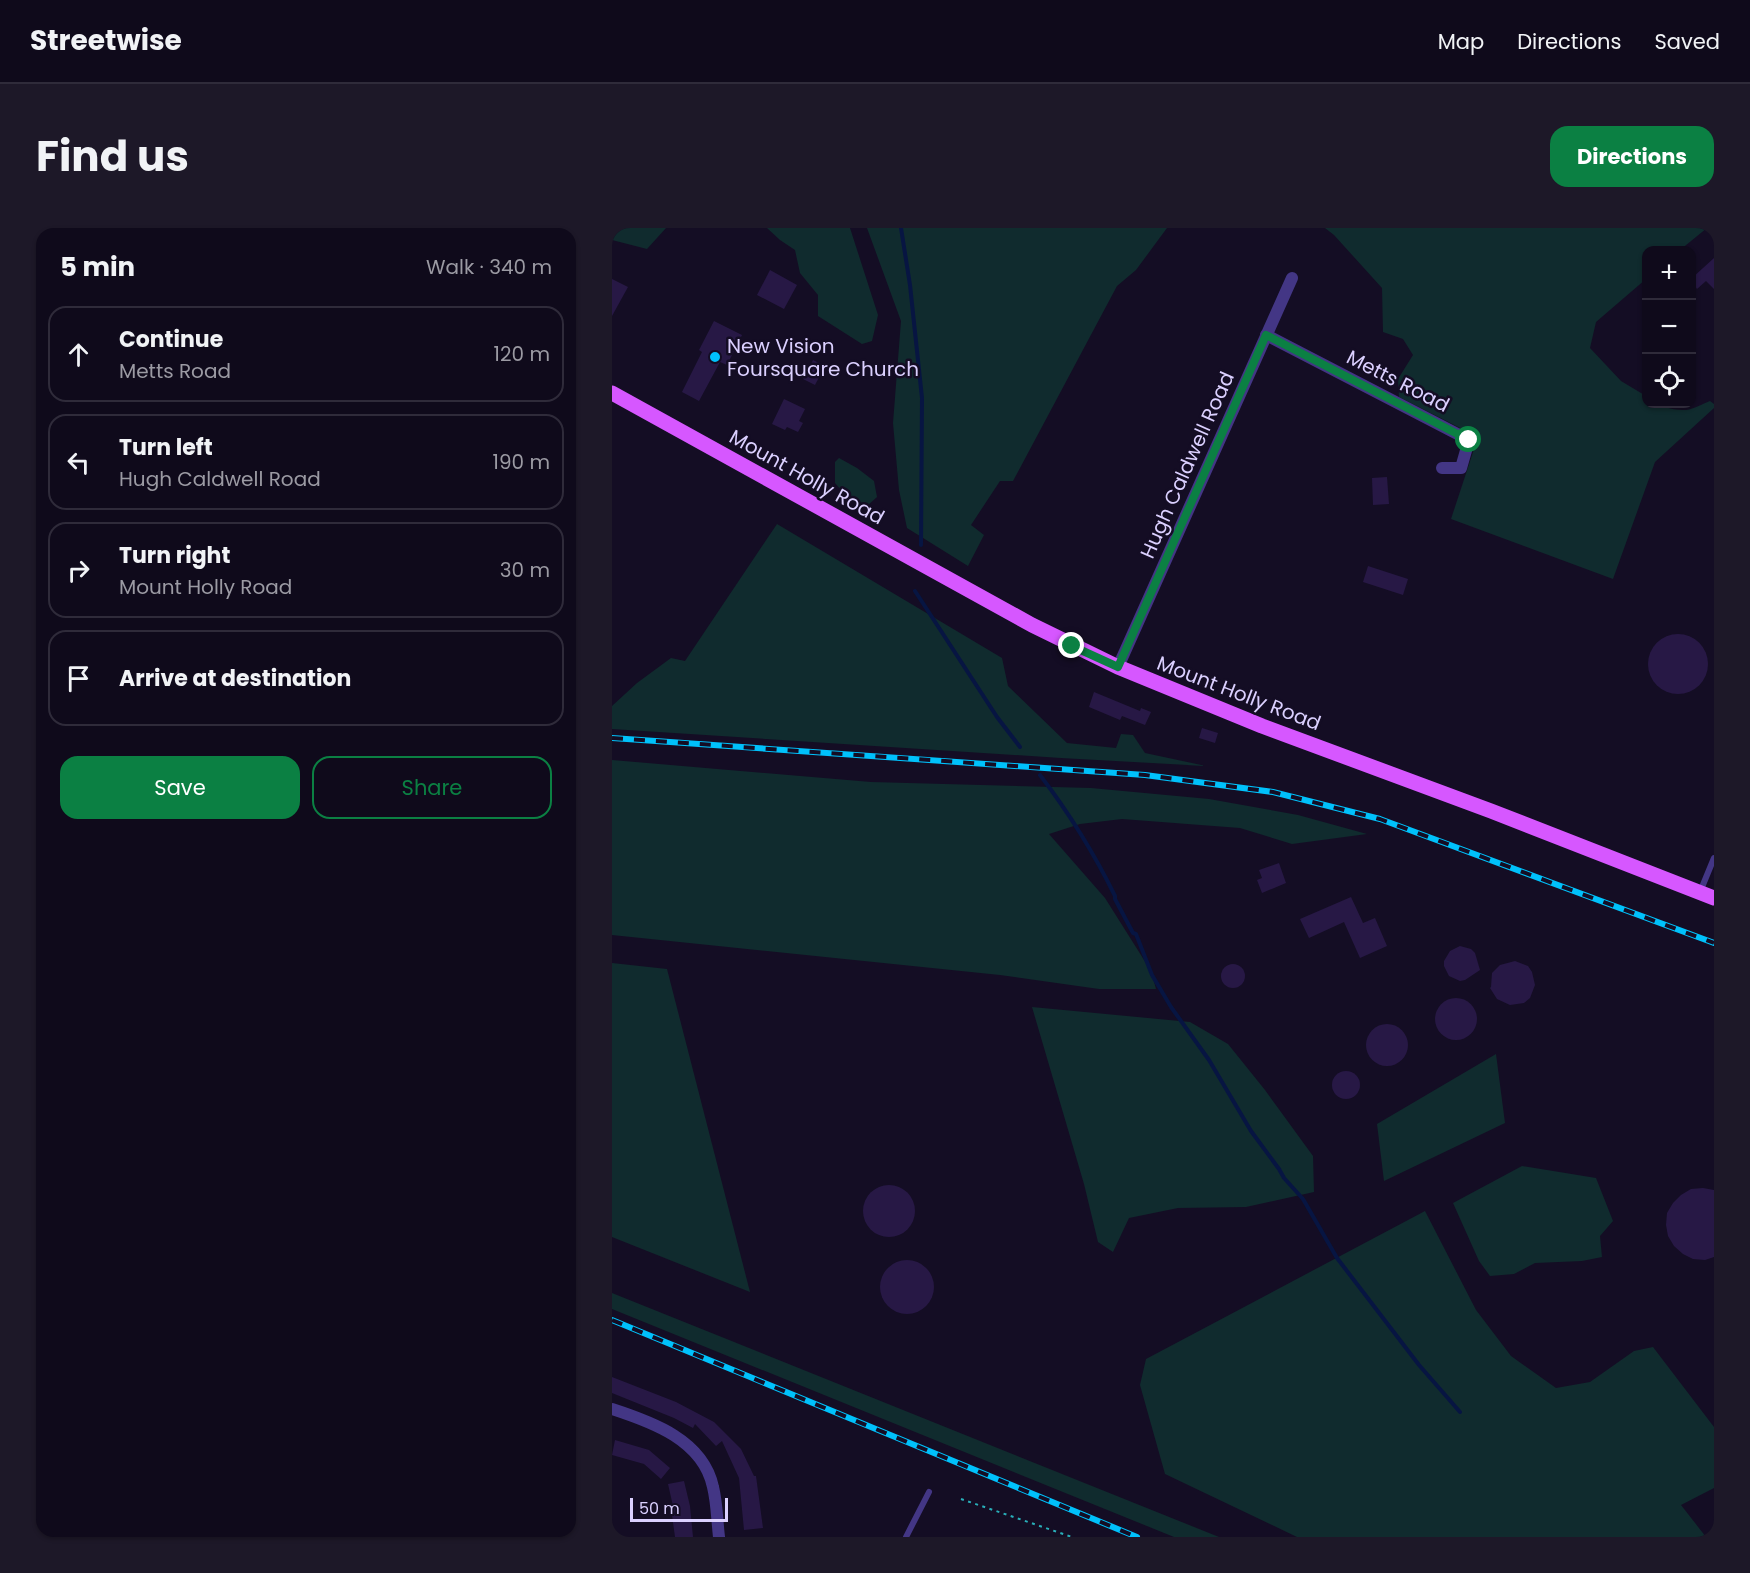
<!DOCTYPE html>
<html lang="en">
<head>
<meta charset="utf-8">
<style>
	body { margin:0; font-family:Poppins,sans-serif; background:#1d1828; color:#f1f3f6 }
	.controls { position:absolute; right:18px; top:18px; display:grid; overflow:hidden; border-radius:12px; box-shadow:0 2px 4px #0004 }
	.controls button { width:54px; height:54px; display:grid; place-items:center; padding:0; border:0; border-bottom:2px solid #2f2b3a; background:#0f0a1b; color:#f1f3f6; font:30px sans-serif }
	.scale { position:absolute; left:18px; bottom:15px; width:98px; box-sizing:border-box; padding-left:6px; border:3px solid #dbd0ff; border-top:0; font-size:16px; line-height:21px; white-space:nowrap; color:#dbd0ff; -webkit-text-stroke:4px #140d24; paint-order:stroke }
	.stop { position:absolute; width:18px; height:18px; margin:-14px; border:4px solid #0b8043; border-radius:50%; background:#fff }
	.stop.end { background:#0b8043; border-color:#fff; box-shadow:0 2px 6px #0008 }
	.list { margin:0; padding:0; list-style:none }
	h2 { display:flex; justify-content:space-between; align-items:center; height:78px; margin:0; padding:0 24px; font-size:26px }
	h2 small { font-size:20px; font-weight:400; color:#9b9aa3 }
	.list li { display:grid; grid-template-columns:39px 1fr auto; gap:18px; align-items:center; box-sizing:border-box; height:96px; margin:0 12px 12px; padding:0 12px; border:2px solid #2f2b3a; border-radius:18px }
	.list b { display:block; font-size:22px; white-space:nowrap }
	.list p { margin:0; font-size:20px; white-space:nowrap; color:#9b9aa3 }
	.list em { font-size:20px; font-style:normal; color:#9b9aa3 }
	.actions { display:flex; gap:12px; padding:18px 24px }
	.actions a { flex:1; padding:14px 0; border:2px solid #0b8043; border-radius:18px; text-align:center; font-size:21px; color:#0b8043 }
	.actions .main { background:#0b8043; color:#fff }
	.icon { flex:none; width:33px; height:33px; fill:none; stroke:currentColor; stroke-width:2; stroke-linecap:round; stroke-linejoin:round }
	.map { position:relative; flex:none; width:1102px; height:1309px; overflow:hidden; border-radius:18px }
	header { display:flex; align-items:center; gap:36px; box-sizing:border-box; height:84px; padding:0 30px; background:#0f0a1b; border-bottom:2px solid #2f2b3a }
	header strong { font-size:28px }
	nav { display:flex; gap:33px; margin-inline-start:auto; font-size:21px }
	.intro { display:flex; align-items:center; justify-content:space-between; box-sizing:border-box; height:144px; padding:0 36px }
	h1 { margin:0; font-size:42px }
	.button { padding:15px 27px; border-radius:18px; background:#0b8043; color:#fff; font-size:21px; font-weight:700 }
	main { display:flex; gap:36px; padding:0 36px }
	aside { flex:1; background:#0f0a1b; border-radius:18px; box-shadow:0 2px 4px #0004 }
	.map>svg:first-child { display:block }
</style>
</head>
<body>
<header>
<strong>Streetwise</strong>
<nav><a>Map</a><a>Directions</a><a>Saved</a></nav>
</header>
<div class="intro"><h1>Find us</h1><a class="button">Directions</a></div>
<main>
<aside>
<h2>5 min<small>Walk · 340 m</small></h2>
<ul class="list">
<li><svg class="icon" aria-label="ahead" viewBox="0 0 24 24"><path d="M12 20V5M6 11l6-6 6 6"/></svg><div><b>Continue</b><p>Metts Road</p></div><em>120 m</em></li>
<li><svg class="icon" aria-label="left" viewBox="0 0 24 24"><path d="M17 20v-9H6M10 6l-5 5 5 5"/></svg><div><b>Turn left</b><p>Hugh Caldwell Road</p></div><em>190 m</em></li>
<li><svg class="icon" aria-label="right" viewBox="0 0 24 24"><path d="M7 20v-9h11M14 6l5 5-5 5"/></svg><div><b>Turn right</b><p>Mount Holly Road</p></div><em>30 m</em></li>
<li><svg class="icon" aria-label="arrive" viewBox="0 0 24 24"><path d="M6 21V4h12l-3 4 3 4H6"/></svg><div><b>Arrive at destination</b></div></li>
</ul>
<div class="actions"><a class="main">Save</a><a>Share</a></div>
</aside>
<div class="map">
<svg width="1102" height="1309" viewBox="0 0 1102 1309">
	<rect width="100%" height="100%" fill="#140d24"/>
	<g fill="#102b2e">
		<polygon points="0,0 54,0 35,21 0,12"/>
		<polygon points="155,0 238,0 266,87 260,113 250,116 206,88 206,67 188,45 183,22 168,12"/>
		<polygon points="255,0 555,0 524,42 505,58 401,253 388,253 359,297 372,307 356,338 295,300 287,262 281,195 289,93"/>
		<path d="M713,0H1095L1068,22H1034V51L984,94L978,120L1009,153L1034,168V176C1048,176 1060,183 1074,182C1082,181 1090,176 1098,173L1102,176V180L1043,234L1001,351L839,291L866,209L787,169L786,151L801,127L791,111L771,104L770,60L722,7Z"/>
		<polygon points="227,230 245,240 262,253 265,269 256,277 237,271 223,255 223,234"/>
		<polygon points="165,296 390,430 396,458 455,515 504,520 509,506 521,507 533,525 594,538 449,530 0,501 0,478 25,455 59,430 73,433"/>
		<polygon points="0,532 259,554 479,560 597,571 686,587 755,606 680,616 628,600 510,591 468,596 437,606 493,670 539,743 544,761 487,761 388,747 0,707"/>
		<polygon points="0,735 55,741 138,1064 0,1009"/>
		<polygon points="420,779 578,794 616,816 653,862 701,928 702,964 634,979 566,980 517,990 501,1024 486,1014 472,956"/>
		<polygon points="884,826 893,895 772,953 765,896"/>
		<polygon points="910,938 984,950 1001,993 988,1008 990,1029 970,1033 923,1035 902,1046 878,1048 867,1033 841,975"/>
		<polygon points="813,983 864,1082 899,1128 944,1160 978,1154 1022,1123 1041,1119 1102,1199 1102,1260 1069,1277 1094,1309 685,1309 553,1246 528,1157 534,1131"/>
		<polygon points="0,1065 607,1309 562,1309 0,1081"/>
	</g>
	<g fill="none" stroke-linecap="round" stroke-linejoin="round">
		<g stroke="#071542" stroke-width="4">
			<polyline points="289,0 298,57 310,170 309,317"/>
			<polyline points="303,363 385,489 408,519"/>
			<path d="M428,547C457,585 482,625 503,668V671L521,705L524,706L540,747L559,779L597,832L639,903L667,941L672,950L691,971L725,1030L807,1137L848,1184"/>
		</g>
	</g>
	<g fill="#271845">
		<polygon points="1102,30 1102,61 1094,53 1085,61 1080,54 1080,50"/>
		<polygon points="158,42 185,57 172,81 145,67"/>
		<polygon points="0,51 16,59 0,88"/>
		<polygon points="102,93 130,107 115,137 108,134 87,173 70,164 90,124 87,122"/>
		<polygon points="201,132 213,138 203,157 191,151"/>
		<polygon points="172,171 193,181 187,193 191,195 186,204 175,199 173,202 160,196"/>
		<polygon points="775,249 777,276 761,277 760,250"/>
		<polygon points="756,338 796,351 791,367 751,354"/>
		<circle cx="1066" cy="436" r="30"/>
		<polygon points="482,464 528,483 529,480 539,484 533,497 510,488 508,492 477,479"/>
		<polygon points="590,500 606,505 603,515 587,510"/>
		<polygon points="667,635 674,655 650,665 645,652 650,650 647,642"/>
		<polygon points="739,669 751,695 763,690 775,718 748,730 732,694 697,710 688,691"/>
		<polygon points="848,718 859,721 863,725 868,742 853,752 848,753 837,748 832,738 832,733 838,723"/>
		<polygon points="903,733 916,738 920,744 923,757 918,770 912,775 898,777 885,771 878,760 879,759 880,745 888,737"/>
		<circle cx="621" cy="748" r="12"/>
		<circle cx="844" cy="791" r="21"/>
		<circle cx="775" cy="817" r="21"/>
		<circle cx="734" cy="857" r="14"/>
		<circle cx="277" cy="983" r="26"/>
		<polygon points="1091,960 1102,962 1102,1029 1093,1032 1081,1031 1071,1026 1062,1018 1056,1008 1054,997 1055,985 1061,975 1069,967 1079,961"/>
		<circle cx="295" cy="1059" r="27"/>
		<polygon points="0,1149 64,1174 102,1194 129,1221 142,1248 144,1248 151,1300 132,1302 127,1250 110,1213 104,1218 83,1196 81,1200 62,1190 0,1165"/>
		<polygon points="3,1212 37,1222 58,1240 49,1251 32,1236 0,1227"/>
		<polygon points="72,1253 78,1278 81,1309 63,1309 60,1287 63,1287 56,1256"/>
	</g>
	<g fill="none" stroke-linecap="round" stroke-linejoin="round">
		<polyline stroke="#29afb9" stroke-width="2" stroke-dasharray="3 4.5" stroke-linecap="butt" points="349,1271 460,1309"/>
		<g stroke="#433685" stroke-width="6">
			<polyline points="1088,664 1102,630"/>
			<polyline points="294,1309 317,1264"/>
		</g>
		<g stroke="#433685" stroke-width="12">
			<polyline points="654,107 857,212 849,240 830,240"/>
			<polyline points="506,439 680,50"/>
			<path d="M0,1181C40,1194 91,1212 101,1259C105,1275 105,1292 107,1309"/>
		</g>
		<polyline stroke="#d657ff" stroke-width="15" points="0,165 420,397 506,439 650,498 879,583 1102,670"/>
		<g stroke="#00c1fb" stroke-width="6">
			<g id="rail">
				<polyline points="0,510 533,547 661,564 768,591 1102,715"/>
				<polyline points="0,1092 525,1309"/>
			</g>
		</g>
		<use href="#rail" stroke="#140d24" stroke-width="4" stroke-dasharray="11" stroke-linecap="butt"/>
	</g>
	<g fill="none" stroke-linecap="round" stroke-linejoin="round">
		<polyline stroke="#0b8043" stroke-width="8" points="460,418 506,439 654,107 857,212"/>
	</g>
	<circle fill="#00c1fb" stroke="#140d24" stroke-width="2" cx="103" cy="129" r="6"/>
	<g text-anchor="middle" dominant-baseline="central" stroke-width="5" stroke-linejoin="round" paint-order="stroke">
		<g font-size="20" fill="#dbd0ff" stroke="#140d24" text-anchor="start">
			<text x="115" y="118">New Vision<tspan x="115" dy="23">Foursquare Church</tspan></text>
		</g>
		<g font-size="20" fill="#dbd0ff" stroke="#140d24">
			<text transform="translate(786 153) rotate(27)">Metts Road</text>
			<text transform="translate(575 237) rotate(-66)">Hugh Caldwell Road</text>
			<text transform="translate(195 249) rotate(29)">Mount Holly Road</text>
			<text transform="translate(627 465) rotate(21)">Mount Holly Road</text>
		</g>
	</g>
</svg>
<div class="controls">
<button>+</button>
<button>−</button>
<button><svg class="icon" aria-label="locate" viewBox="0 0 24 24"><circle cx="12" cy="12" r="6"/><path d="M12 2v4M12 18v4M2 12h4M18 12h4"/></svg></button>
</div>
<div class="scale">50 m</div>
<div class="stop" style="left:857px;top:212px"></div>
<div class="stop end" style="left:460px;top:418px"></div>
</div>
</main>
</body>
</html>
